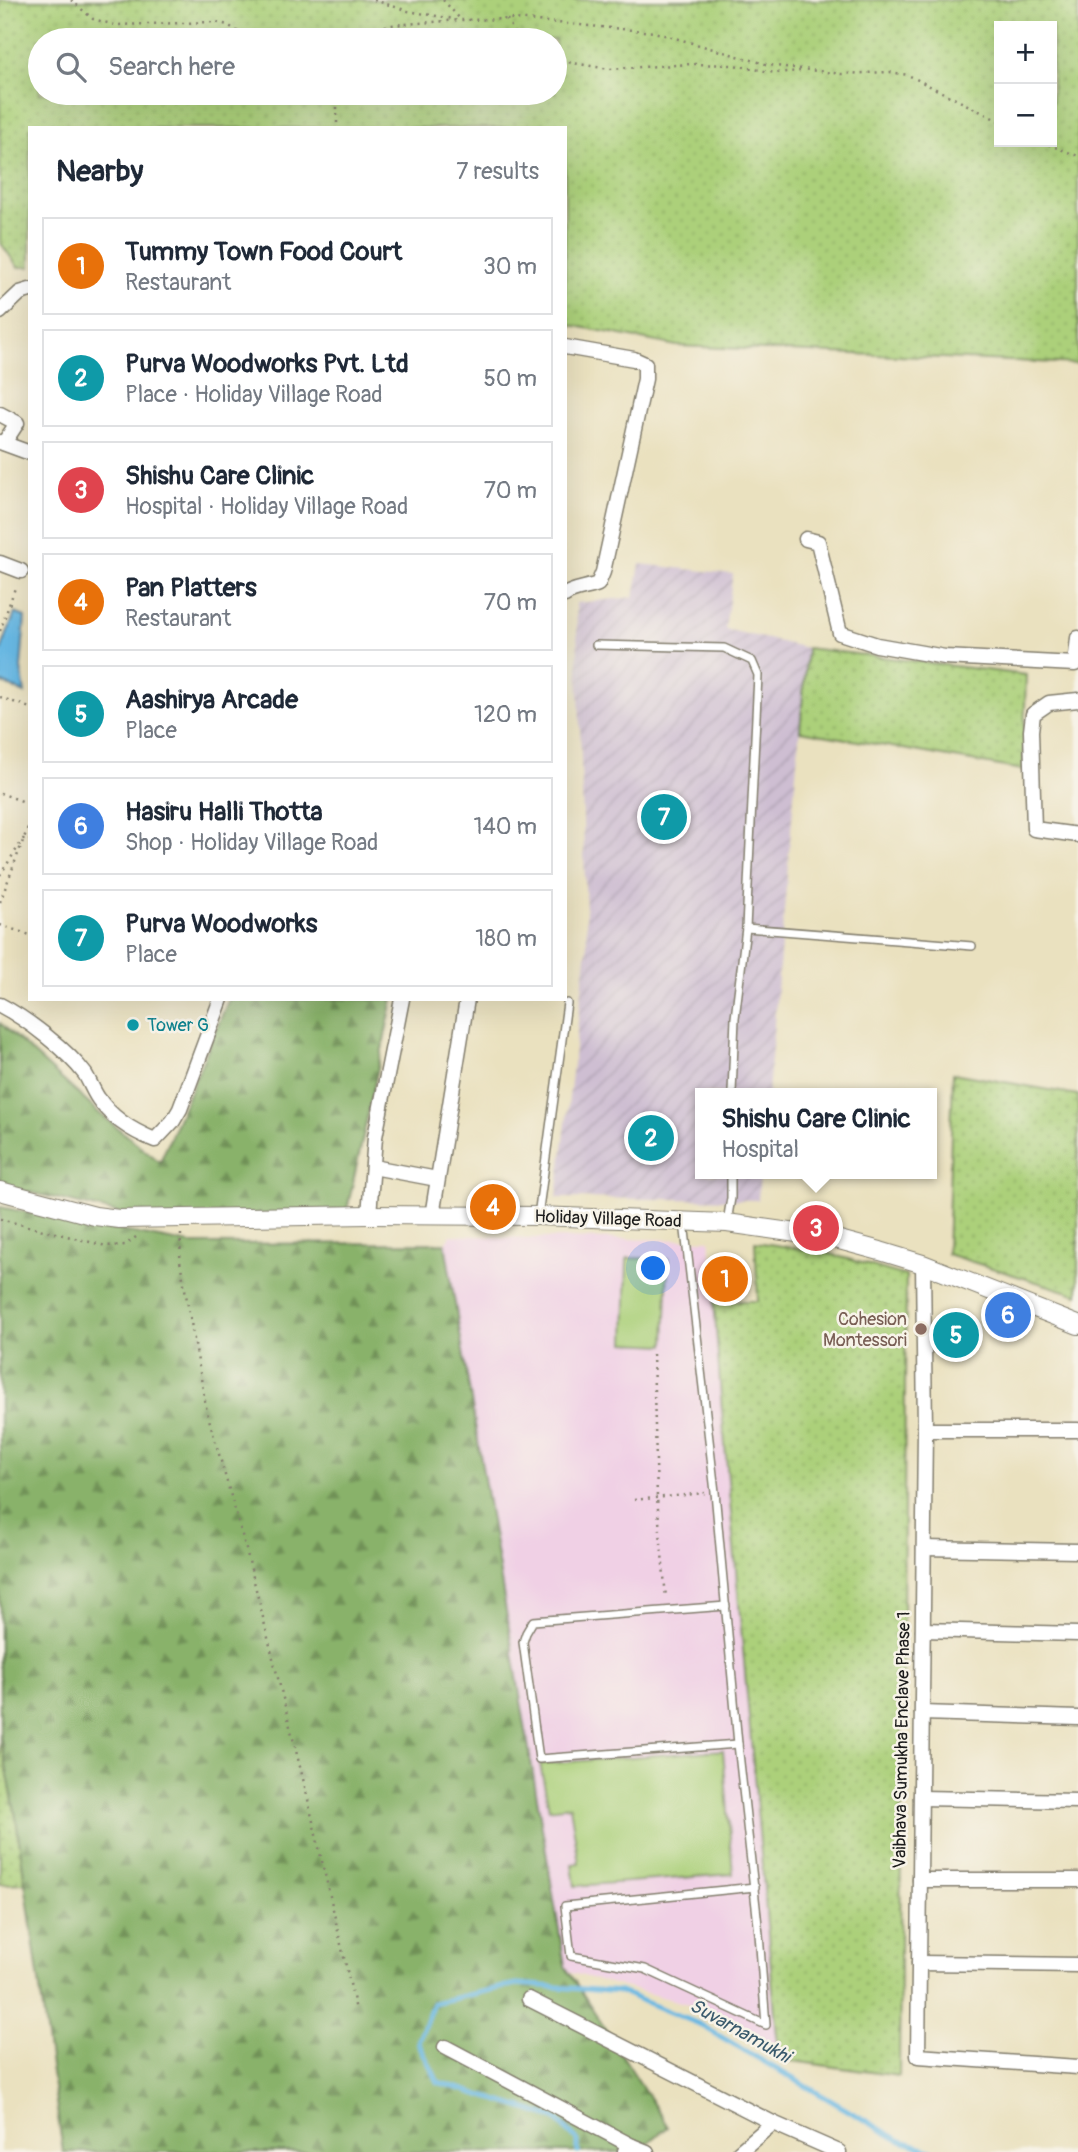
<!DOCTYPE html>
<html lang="en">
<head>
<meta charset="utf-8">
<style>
	body { margin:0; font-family:Pangolin,sans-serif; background:#f6f6f7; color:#1f2937 }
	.controls { position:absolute; right:21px; top:21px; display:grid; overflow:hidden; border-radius:0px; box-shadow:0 7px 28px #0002 }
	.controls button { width:63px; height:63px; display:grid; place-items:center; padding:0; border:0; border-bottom:2px solid #e0e1e3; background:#fff; color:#1f2937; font:35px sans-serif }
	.you { position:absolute; left:654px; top:1269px; width:24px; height:24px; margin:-18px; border:5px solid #fff; border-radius:50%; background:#1a73e8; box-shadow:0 0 0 10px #1a73e833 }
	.badge { display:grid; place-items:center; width:46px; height:46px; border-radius:50%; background:#d93025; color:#fff; font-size:23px; font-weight:700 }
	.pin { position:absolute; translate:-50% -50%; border:4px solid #fff; box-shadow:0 2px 7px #0006 }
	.popup { position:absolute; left:695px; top:1088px; width:242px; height:91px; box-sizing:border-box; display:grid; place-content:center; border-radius:0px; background:#fff; filter:drop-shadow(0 2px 5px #0005); font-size:23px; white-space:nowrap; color:#747a83 }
	.popup b { font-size:26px; color:#1f2937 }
	.popup::after { content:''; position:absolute; left:50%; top:100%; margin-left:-14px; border:14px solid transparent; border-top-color:#fff }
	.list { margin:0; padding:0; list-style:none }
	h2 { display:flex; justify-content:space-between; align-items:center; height:91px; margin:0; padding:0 28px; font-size:30px }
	h2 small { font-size:23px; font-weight:400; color:#747a83 }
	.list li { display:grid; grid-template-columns:46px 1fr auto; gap:21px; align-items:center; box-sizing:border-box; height:98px; margin:0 14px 14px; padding:0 14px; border:2px solid #e0e1e3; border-radius:0px }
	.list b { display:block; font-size:26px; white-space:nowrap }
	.list p { margin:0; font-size:23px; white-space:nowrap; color:#747a83 }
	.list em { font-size:23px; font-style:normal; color:#747a83 }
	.icon { flex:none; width:38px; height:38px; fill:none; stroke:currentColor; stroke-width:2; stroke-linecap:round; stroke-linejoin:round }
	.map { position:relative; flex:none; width:1078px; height:2152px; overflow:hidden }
	.search { position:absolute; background:#fff; box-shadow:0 7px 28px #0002; left:28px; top:28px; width:539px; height:77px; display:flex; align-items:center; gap:18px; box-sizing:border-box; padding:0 24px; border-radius:38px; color:#747a83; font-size:26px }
	.panel { position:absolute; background:#fff; box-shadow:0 7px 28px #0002; left:28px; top:126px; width:539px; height:875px; border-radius:0px }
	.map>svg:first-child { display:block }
</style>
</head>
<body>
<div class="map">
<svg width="1078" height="2152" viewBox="0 0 1078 2152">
	<defs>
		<pattern id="industrial-furrows" width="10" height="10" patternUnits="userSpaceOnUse" patternTransform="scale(1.75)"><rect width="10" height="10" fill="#cebed2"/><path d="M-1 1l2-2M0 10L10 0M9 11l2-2" fill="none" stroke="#b0a3b4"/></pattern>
		<pattern id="grass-dots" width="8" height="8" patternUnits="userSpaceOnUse" patternTransform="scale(1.75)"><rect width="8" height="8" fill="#acd07a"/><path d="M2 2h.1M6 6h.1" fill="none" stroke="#93b269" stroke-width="1.8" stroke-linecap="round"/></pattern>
		<pattern id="forest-firs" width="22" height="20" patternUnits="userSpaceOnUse" patternTransform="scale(1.75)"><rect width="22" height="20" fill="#89b26a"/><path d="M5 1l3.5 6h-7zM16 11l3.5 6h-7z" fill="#6f9056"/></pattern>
	</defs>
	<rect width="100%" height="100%" fill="#f7f3e8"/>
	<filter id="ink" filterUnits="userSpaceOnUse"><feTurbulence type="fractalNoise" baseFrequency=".0143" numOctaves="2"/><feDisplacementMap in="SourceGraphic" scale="14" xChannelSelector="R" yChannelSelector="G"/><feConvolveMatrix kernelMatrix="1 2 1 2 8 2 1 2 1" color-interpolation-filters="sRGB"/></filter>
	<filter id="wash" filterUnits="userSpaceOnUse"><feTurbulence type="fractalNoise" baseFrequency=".00686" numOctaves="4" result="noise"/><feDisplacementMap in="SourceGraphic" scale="28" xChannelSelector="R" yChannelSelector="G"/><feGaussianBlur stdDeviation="1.57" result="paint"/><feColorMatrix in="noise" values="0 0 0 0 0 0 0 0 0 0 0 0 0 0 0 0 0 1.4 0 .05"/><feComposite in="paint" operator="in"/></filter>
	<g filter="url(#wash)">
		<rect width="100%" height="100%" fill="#eae1bf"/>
		<polygon fill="#f0d0e5" points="451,1235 527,1238 710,1240 722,1411 779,2059 714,2011 572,1973 565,1966 445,1243"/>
		<polygon fill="url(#industrial-furrows)" points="640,564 733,574 725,629 807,648 768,1093 700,1093 700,1174 760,1174 758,1200 557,1198 587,948 576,603 634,597"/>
		<g fill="url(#grass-dots)" stroke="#64764b" stroke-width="2" fill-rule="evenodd">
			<path d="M0,0H1078V364L677,346L565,324V128H30V267H18L0,242ZM1052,26V142H999V26ZM555,40V93H40V40Z"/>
			<polygon points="807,648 1026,675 1023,770 800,731"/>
			<polygon points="953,1073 1078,1095 1078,1295 947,1254"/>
			<polygon points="755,1242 824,1252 906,1276 899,2076 779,2059 722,1411 714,1301 758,1301"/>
			<polygon points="0,1734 15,1811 25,1883 0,1884"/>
		</g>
		<g fill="url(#forest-firs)" stroke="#526743" stroke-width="2">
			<polygon points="229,999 393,999 347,1210 147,1220 0,1185 0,1023 99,1113 160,1162"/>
			<polygon points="0,1207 190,1244 445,1243 565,1966 668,2127 636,2152 63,2152 15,1811 0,1734"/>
		</g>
		<g fill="#acd07a" stroke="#64764b" stroke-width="2">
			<polygon points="627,1258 668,1259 665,1345 625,1343"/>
			<polygon points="723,1750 733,1874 575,1886 572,1864 579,1863 570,1806 549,1809 540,1764"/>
		</g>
		<polygon fill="#68b8e3" stroke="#426a80" stroke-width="2" points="15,613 25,617 21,668 25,693 0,682 0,653"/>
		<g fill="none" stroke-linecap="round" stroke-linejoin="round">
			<polyline stroke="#68b8e3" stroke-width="5" points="578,2152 578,2141 555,2118 438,2082 418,2042 433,2003 517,1984 621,1992 699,2024 899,2140 936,2152"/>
		</g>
	</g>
	<g filter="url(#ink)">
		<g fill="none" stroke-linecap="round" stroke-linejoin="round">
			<g stroke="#837e6e" stroke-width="10">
				<g id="service">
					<polyline points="596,645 724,648 752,661 758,675 746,928 735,1018 732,1093"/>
					<polyline points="746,928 972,946"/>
					<polyline points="538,1216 567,1003"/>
					<polyline points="684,1222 715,1492 738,1744 759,1934 766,2025 645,1969 571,1956 565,1906 755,1887"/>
					<polyline points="727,1222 731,1198 731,1174"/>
					<polyline points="726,1606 533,1621 526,1633 523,1642 539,1759 738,1744"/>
				</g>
			</g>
			<g stroke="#837e6e" stroke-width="17">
				<g id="minor">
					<polyline points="0,312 20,293 30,290"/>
					<path d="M565,347L634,359L645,364V379L603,572L598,584C588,588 572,589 565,595"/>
					<polyline points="0,414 17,423 4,443"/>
					<polyline points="0,442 30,453"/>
					<polyline points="806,539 818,542 840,633 877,645 945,657 1075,664 1078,638"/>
					<polyline points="0,563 21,571"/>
					<polyline points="1078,700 1049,703 1033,714 1031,731 1034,829 1078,835"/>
					<path d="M0,1005C27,1019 67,1050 85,1074C90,1082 93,1091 98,1098C112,1119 132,1131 155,1140L173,1121L180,1109L221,999"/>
					<polyline points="373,1167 437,1179"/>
					<polyline points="369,1215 375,1137 402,999"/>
					<polyline points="432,1216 467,999"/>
					<polyline points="923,1264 925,1430 918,2056 1078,2067"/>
					<polyline points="925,1430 1078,1430"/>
					<polyline points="924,1548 1078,1551"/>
					<polyline points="923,1630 1078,1634"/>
					<polyline points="922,1713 1078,1718"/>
					<polyline points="921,1798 1078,1801"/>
					<polyline points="920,1880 1078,1880"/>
					<polyline points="919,1963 1078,1965"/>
					<polyline points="529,1999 773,2123"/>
					<polyline points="445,2047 632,2146"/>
					<polyline points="625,2151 632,2146 647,2152"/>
					<polyline points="739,2152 773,2123 839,2152"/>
				</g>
			</g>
			<g stroke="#837e6e" stroke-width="20">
				<polyline id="tertiary" points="0,1191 95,1216 119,1219 369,1215 538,1216 727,1223 832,1238 880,1251 923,1264 1078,1325"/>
			</g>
			<g stroke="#837e6e" stroke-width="2.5" stroke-dasharray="2 5" stroke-linecap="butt">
				<polyline points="71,0 93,19 115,25 215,22 228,25 250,40"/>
				<polyline points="374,0 408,11 454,19"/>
				<polyline points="443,0 461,20"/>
				<polyline points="507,19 518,40"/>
				<polyline points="354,40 363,31 390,25 461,20 515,19 654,32 769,65 841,74 890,72 908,75 999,121"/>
				<polyline points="555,60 609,69 692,64 734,65 775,73 800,71"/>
				<polyline points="337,93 337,128"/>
				<polyline points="1042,142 1078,156"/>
				<polyline points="0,631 16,585"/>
				<polyline points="0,697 30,708"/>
				<polyline points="0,793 30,804"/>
				<polyline points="0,875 24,838 30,840"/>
				<polyline points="0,902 30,822"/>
				<polyline points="0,925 30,935"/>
				<polyline points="0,1219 106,1246 125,1245 136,1237"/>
				<polyline points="181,1234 180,1261 207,1412 246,1549 306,1791 356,2010"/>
				<polyline points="653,1354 657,1498 666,1598"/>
				<polyline points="634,1500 705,1493"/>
			</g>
			<use href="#service" stroke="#fff" stroke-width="7"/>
			<use href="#minor" stroke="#fff" stroke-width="14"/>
			<use href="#tertiary" stroke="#fff" stroke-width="18"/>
		</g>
	</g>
	<circle fill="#0f9aa8" stroke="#f7f3e8" stroke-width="2.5" cx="133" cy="1025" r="7"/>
	<circle fill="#8d6e63" stroke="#f7f3e8" stroke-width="2.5" cx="921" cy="1329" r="7"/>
	<g text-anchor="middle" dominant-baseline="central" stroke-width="5" stroke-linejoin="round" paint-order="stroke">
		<g font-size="18" fill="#0d838f" stroke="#f7f3e8" text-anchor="start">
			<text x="147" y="1025">Tower G</text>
		</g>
		<g font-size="18" fill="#1c1c1c" stroke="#f7f3e8">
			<text transform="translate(608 1219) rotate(2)">Holiday Village Road</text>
			<text transform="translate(902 1740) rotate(-89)">Vaibhava Sumukha Enclave Phase 1</text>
		</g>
		<g font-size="18" fill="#785e54" stroke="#f7f3e8" text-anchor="end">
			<text x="907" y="1319">Cohesion<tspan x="907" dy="21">Montessori</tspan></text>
		</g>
		<g font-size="19" font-style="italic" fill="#3a5a6c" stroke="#f7f3e8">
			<text transform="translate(740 2031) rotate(29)">Suvarnamukhi</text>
		</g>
	</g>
</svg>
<div class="controls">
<button>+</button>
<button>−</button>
</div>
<div class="you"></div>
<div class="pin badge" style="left:725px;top:1279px;background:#e8710a">1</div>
<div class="pin badge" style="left:651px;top:1138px;background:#0f9aa8">2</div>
<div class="pin badge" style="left:816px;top:1228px;background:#e0444e">3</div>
<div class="popup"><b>Shishu Care Clinic</b>Hospital</div>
<div class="pin badge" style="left:493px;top:1207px;background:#e8710a">4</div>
<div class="pin badge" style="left:956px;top:1335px;background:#0f9aa8">5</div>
<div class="pin badge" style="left:1008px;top:1315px;background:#3f7fe0">6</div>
<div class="pin badge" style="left:664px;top:817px;background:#0f9aa8">7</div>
<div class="search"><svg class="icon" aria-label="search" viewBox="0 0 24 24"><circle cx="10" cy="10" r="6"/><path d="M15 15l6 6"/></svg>Search here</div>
<section class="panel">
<h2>Nearby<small>7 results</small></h2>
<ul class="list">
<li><span class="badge" style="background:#e8710a">1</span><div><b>Tummy Town Food Court</b><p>Restaurant</p></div><em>30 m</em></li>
<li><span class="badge" style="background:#0f9aa8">2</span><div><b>Purva Woodworks Pvt. Ltd</b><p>Place · Holiday Village Road</p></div><em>50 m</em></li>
<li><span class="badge" style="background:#e0444e">3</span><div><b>Shishu Care Clinic</b><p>Hospital · Holiday Village Road</p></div><em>70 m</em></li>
<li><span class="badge" style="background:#e8710a">4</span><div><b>Pan Platters</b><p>Restaurant</p></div><em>70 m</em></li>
<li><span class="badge" style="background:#0f9aa8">5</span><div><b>Aashirya Arcade</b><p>Place</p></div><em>120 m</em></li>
<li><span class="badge" style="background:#3f7fe0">6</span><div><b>Hasiru Halli Thotta</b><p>Shop · Holiday Village Road</p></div><em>140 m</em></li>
<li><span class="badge" style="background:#0f9aa8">7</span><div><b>Purva Woodworks</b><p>Place</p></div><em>180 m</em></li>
</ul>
</section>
</div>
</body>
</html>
